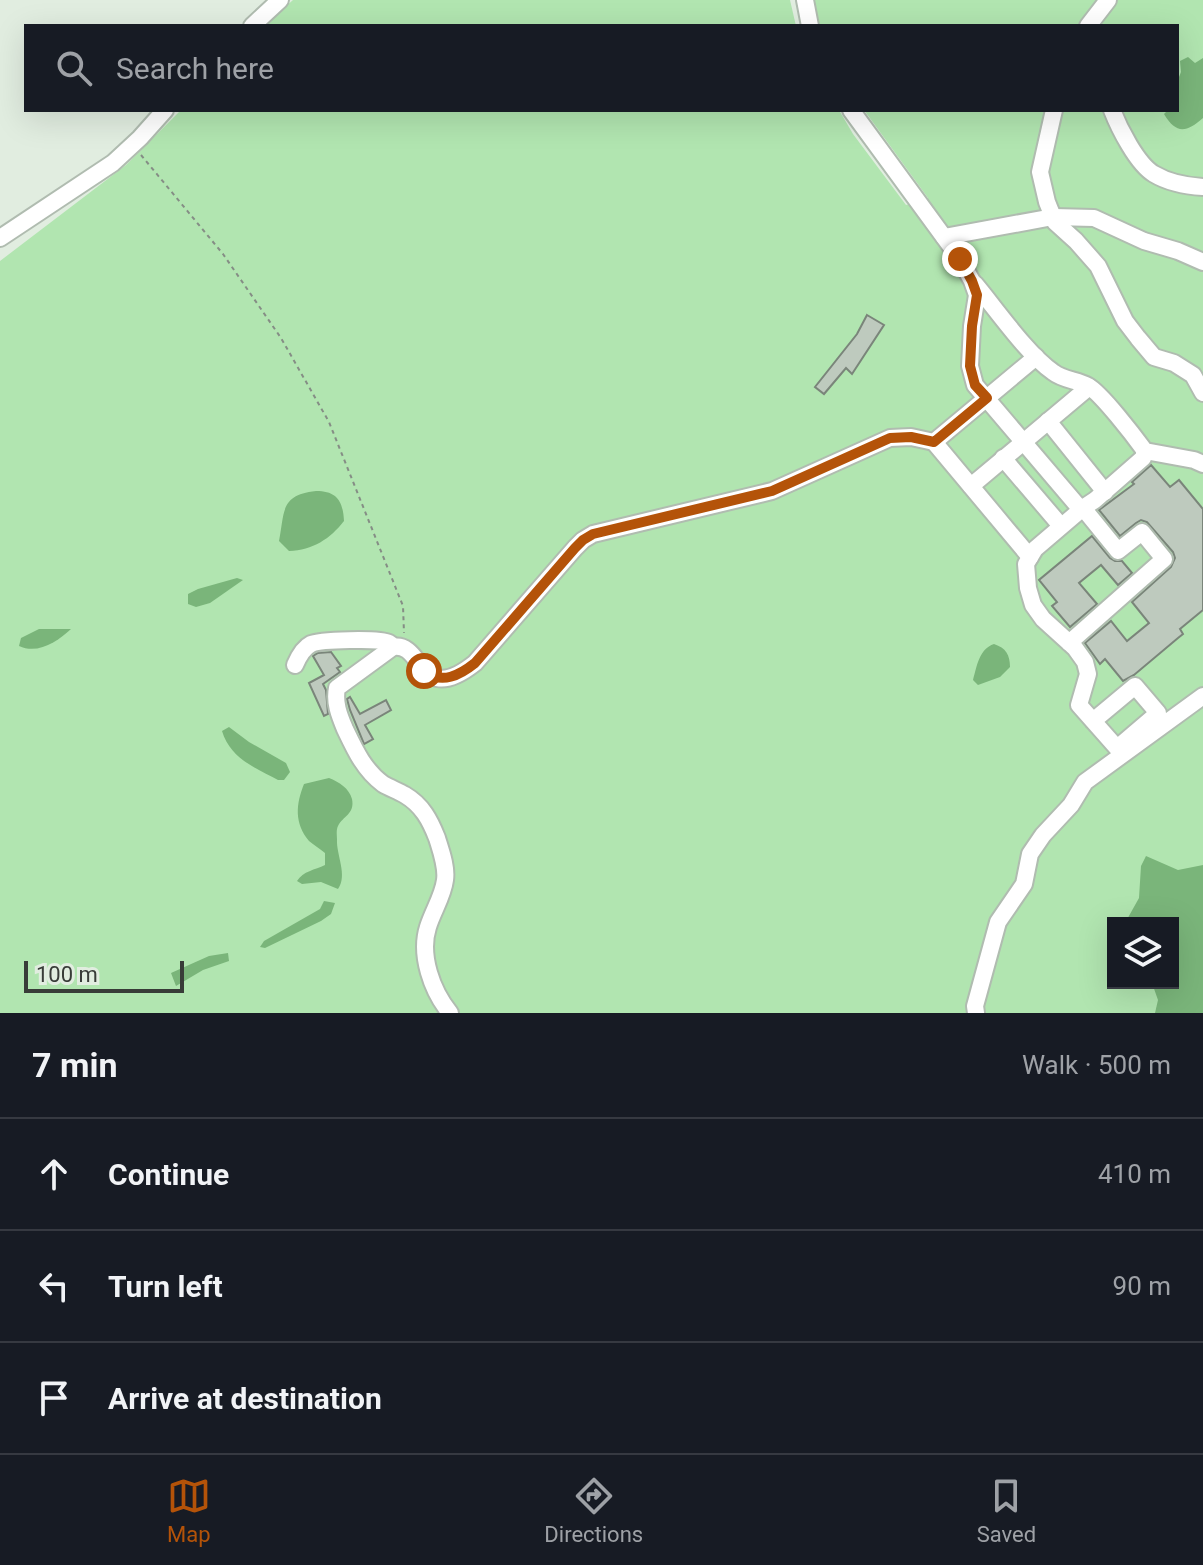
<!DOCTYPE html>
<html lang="en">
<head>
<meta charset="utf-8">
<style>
	body { margin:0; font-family:Roboto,sans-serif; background:#242831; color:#f1f3f6 }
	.controls { position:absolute; right:24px; bottom:24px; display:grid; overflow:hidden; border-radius:0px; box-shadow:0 8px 32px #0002 }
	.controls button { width:72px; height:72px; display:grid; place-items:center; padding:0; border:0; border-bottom:2px solid #363941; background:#171b24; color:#f1f3f6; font:40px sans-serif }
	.scale { position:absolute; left:24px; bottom:20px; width:160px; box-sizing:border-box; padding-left:8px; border:4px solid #383c38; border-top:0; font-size:22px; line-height:28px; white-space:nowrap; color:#383c38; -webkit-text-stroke:6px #e1ede0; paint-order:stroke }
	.stop { position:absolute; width:24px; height:24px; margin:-18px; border:6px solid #b45309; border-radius:50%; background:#fff }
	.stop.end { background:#b45309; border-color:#fff; box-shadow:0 2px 8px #0008 }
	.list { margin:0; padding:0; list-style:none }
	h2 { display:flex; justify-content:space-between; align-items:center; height:104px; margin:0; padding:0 32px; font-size:34px }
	h2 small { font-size:26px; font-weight:400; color:#9ea1a6 }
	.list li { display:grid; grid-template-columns:52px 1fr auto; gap:24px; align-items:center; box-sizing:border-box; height:112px; padding:0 32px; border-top:2px solid #363941 }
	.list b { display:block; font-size:30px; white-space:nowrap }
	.list em { font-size:26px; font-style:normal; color:#9ea1a6 }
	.icon { flex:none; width:44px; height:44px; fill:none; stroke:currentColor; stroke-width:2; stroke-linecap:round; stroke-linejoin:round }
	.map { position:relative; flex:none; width:1203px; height:1013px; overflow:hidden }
	.search { position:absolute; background:#171b24; box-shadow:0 8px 32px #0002; left:24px; right:24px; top:24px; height:88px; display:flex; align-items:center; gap:20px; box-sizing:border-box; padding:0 28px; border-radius:0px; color:#9ea1a6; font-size:30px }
	.sheet { height:440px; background:#171b24 }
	nav { display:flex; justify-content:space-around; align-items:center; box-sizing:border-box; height:112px; border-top:2px solid #363941; background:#171b24; font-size:22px; color:#9ea1a6 }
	nav a { display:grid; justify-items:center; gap:4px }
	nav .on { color:#b45309 }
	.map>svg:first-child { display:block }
</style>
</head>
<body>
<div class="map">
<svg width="1203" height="1013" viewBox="0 0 1203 1013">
	<rect width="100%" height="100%" fill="#e1ede0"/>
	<g fill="#b1e5b0" fill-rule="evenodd">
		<polygon points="293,0 790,0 796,26 264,26"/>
		<path d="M812,0H1203V1013H0V261L126,165L181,110H839L853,134L906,205L928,198L864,110H1177V26H820ZM1113,923H1173V983H1113Z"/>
	</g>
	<g fill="#7ab57a">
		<path d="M1188,57L1195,63L1203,58V118C1186,133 1176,134 1164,114L1168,110H1177V82L1181,72L1180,61Z"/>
		<path d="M316,491C337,491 343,501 344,521C330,539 313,550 289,551L279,541C285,511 280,495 316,491Z"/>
		<polygon points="237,578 243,580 210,603 196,607 188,604 188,594 198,589"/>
		<path d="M39,629H71C58,641 38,655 19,646L21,638Z"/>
		<path d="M994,644C1006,648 1010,655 1010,667L1000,677L978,685L973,680C977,666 979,649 994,644Z"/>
		<path d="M229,727L249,742L286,763L290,772L284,780H278C255,768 230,758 222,731Z"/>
		<path d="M329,778C339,782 349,788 352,799C355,814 343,816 338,826C336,830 337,835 337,839C336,855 348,875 338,889L321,882L302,884L297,881C303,871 315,870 325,865V853C320,849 314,845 309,841C294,823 296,804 304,784Z"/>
		<polygon points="1146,856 1178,870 1203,865 1203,1013 1155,1013 1158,1000 1152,983 1173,983 1173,923 1125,923 1139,898 1141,866"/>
		<polygon points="324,901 335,903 331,914 321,921 265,948 260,947 264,941 320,909"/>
		<polygon points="228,953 229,961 203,970 176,986 171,973 209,956"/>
	</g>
	<g fill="#becabe" stroke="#7a857a" stroke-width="2">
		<polygon points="867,315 884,325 852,374 846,368 824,394 815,387 857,334"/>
		<polygon points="1151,465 1170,487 1179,480 1203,509 1203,610 1180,629 1183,634 1178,638 1134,675 1123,681 1105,659 1100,664 1085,643 1111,621 1127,641 1149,623 1132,602 1171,567 1175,558 1173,552 1147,522 1141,520 1136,523 1120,536 1099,510 1134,484 1132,482"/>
		<polygon points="1092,536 1110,558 1115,561 1122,561 1132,573 1118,585 1101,565 1079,583 1097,604 1070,627 1052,606 1057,602 1039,580"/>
		<polygon points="331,652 341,666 337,668 340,672 323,684 326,690 328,714 324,716 309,683 324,675 313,656 318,653"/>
		<polygon points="350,697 360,714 386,700 391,710 365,725 373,739 364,744 350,710 347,699"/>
	</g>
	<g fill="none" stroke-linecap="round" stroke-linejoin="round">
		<g stroke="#b0bcb0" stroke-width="20">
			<g id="minor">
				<polyline points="805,0 810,26"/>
				<polyline points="252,26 280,0"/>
				<polyline points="1088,26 1108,0"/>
				<polyline points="851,110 960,259 972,281 977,295 972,326 970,366 975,385 1077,505 1083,508 1095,500 1143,458 1145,451"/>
				<polyline points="1054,110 1040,172 1047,202 1055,222 1076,241 1098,266 1125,321 1138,338 1154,357 1174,363 1193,375 1203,393"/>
				<path d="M1112,110C1119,128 1137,164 1154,174C1169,183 1186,186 1203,187"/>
				<polyline points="944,237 1053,217 1094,218 1144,241 1178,251 1203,262"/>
				<polyline points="0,238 113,163 140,138 165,110"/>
				<path d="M975,284C996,309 1027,354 1053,372C1063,380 1077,380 1088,386C1101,393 1134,436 1145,451L1194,460L1203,464"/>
				<polyline points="1048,421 1105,492"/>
				<polyline points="934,442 1030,557"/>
				<polyline points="1003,458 1061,526"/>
				<polyline points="971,486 1089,387"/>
				<polyline points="1069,643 1164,559 1142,532 1118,551 1083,508 1035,549 1026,564 1028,588 1033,605 1043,619 1075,648 1085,662 1088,674 1079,705 1117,748 1158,713 1135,686 1093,721"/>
				<path d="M295,665C298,658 303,648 311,644C319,640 380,638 389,643C391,644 392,646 393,647"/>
				<path d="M450,1013C432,991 419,955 428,927C433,911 443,896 445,880C447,867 441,851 437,838C430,820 422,805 405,795C398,791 390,788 383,784C364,770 355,750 345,729C339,715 334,702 337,688L393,647C424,641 418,708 475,663L575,548L583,540L593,534L772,491L890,438L911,437L934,442L1036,357"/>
				<polyline points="976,1013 975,1006 998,922 1024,884 1030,854 1043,835 1071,805 1085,782 1203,696"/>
			</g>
		</g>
		<polyline stroke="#858d85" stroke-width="2" stroke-dasharray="4 4" stroke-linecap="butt" points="141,155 223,254 281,338 329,422 403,606 404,633"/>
		<use href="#minor" stroke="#fff" stroke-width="16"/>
	</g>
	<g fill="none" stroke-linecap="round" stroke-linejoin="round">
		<path stroke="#b45309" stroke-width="10" d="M424,671C442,685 460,675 475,663L575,548L583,540L593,534L772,491L890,438L911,437L934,442L987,398L975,385L970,366L972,326L977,295L972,281L960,259"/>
	</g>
</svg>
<div class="controls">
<button><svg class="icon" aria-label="layers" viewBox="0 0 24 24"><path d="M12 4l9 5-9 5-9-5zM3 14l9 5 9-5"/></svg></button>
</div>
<div class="scale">100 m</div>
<div class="stop" style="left:424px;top:671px"></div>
<div class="stop end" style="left:960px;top:259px"></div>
<div class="search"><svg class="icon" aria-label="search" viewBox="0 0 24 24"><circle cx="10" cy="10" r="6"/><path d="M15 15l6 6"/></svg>Search here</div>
</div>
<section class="sheet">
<h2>7 min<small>Walk · 500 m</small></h2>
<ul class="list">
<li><svg class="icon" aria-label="ahead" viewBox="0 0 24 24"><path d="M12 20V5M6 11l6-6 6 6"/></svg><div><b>Continue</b></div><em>410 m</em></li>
<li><svg class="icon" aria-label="left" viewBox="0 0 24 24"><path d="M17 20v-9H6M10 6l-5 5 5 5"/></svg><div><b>Turn left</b></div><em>90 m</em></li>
<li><svg class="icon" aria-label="arrive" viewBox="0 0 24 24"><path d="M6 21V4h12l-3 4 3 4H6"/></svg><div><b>Arrive at destination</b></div></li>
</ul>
</section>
<nav>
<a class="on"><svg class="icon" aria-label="map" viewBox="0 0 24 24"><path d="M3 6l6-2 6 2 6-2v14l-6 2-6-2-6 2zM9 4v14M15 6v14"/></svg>Map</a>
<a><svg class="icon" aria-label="directions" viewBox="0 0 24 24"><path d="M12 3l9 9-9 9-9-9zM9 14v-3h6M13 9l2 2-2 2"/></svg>Directions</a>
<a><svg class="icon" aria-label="saved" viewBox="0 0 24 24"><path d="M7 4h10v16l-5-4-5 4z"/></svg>Saved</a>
</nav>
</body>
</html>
